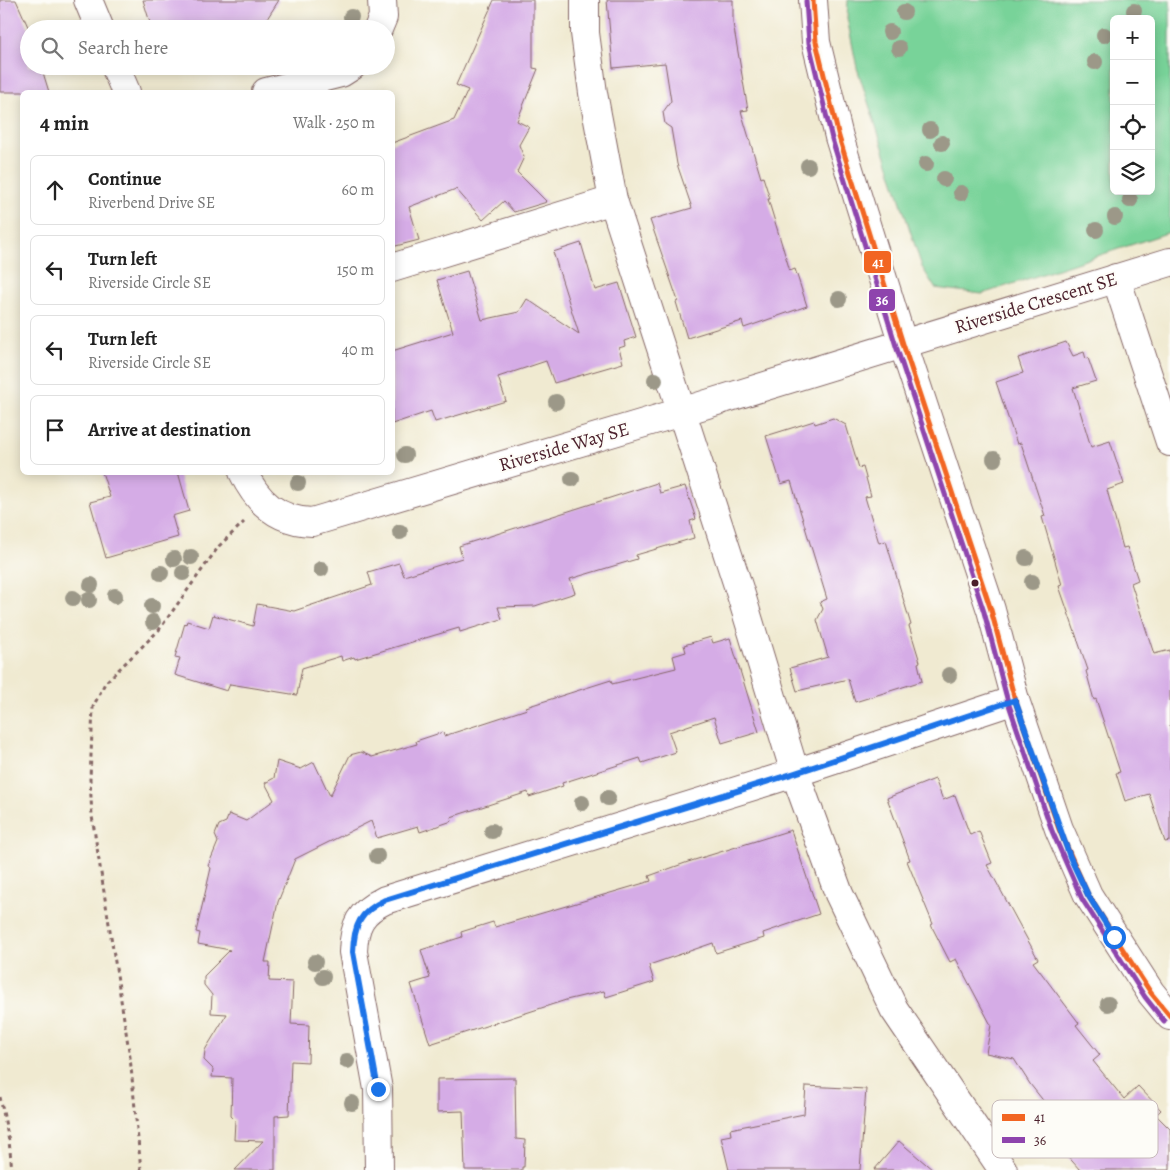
<!DOCTYPE html>
<html lang="en">
<head>
<meta charset="utf-8">
<style>
	body { margin:0; font-family:Alegreya,serif; background:#f2f2f2; color:#222 }
	.controls { position:absolute; right:15px; top:15px; display:grid; overflow:hidden; border-radius:8px; box-shadow:0 2px 12px #0003 }
	.controls button { width:45px; height:45px; display:grid; place-items:center; padding:0; border:0; border-bottom:1px solid #e0e0e0; background:#fff; color:#222; font:25px sans-serif }
	.stop { position:absolute; width:15px; height:15px; margin:-11px; border:4px solid #1a73e8; border-radius:50%; background:#fff }
	.stop.end { background:#1a73e8; border-color:#fff; box-shadow:0 1px 5px #0008 }
	.list { margin:0; padding:0; list-style:none }
	h2 { display:flex; justify-content:space-between; align-items:center; height:65px; margin:0; padding:0 20px; font-size:21px }
	h2 small { font-size:16px; font-weight:400; color:#767676 }
	.list li { display:grid; grid-template-columns:32px 1fr auto; gap:15px; align-items:center; box-sizing:border-box; height:70px; margin:0 10px 10px; padding:0 10px; border:1px solid #e0e0e0; border-radius:8px }
	.list b { display:block; font-size:19px; white-space:nowrap }
	.list p { margin:0; font-size:16px; white-space:nowrap; color:#767676 }
	.list em { font-size:16px; font-style:normal; color:#767676 }
	.icon { flex:none; width:28px; height:28px; fill:none; stroke:currentColor; stroke-width:2; stroke-linecap:round; stroke-linejoin:round }
	.map { position:relative; flex:none; width:1170px; height:1170px; overflow:hidden }
	.search { position:absolute; background:#fff; box-shadow:0 2px 12px #0003; left:20px; top:20px; width:375px; height:55px; display:flex; align-items:center; gap:12px; box-sizing:border-box; padding:0 18px; border-radius:28px; color:#767676; font-size:19px }
	.panel { position:absolute; background:#fff; box-shadow:0 2px 12px #0003; left:20px; top:90px; width:375px; height:385px; border-radius:8px }
	.map>svg:first-child { display:block }
</style>
</head>
<body>
<div class="map">
<svg width="1170" height="1170" viewBox="0 0 1170 1170">
	<rect width="100%" height="100%" fill="#fdfcf7"/>
	<filter id="ink" filterUnits="userSpaceOnUse"><feTurbulence type="fractalNoise" baseFrequency=".02" numOctaves="2"/><feDisplacementMap in="SourceGraphic" scale="10" xChannelSelector="R" yChannelSelector="G"/><feConvolveMatrix kernelMatrix="1 2 1 2 8 2 1 2 1" color-interpolation-filters="sRGB"/></filter>
	<filter id="wash" filterUnits="userSpaceOnUse"><feTurbulence type="fractalNoise" baseFrequency=".0096" numOctaves="4" result="noise"/><feDisplacementMap in="SourceGraphic" scale="20" xChannelSelector="R" yChannelSelector="G"/><feGaussianBlur stdDeviation="1.12" result="paint"/><feColorMatrix in="noise" values="0 0 0 0 0 0 0 0 0 0 0 0 0 0 0 0 0 1.4 0 .05"/><feComposite in="paint" operator="in"/></filter>
	<g filter="url(#wash)">
		<rect width="100%" height="100%" fill="#f0ead1"/>
		<path fill="#78d399" stroke="#617962" fill-rule="evenodd" d="M848,0H1170V232L982,294L935,288L922,267L857,68L847,18ZM1114,19H1151V191H1114Z"/>
		<g id="blocks">
			<g fill="#d5ace6">
				<polygon points="0,0 16,0 29,29 29,66 41,66 49,92 0,92"/>
				<polygon points="143,0 279,0 265,22 244,29 152,29"/>
				<polygon points="494,0 533,0 533,68 538,69 517,121 529,127 519,145 524,157 517,172 547,202 514,212 504,201 483,220 456,189 409,207 419,240 392,247 392,143 454,120 468,90 456,85"/>
				<polygon points="607,0 733,0 733,23 748,110 741,111 761,178 763,177 770,199 768,199 790,271 795,269 807,306 744,328 742,321 687,338 676,302 678,301 650,220 692,208 677,164 671,128 665,124 663,112 671,101 665,63 613,68"/>
				<polygon points="581,243 595,290 619,283 636,337 624,341 625,346 619,348 623,363 554,383 546,361 498,377 506,401 435,422 431,411 392,424 392,351 453,332 437,280 467,271 482,320 519,312 527,299 579,334 553,252"/>
				<polygon points="1066,342 1073,356 1084,352 1086,359 1088,358 1096,381 1073,388 1091,447 1110,441 1124,484 1107,490 1123,548 1127,547 1138,580 1131,583 1154,654 1170,650 1170,841 1165,842 1149,794 1125,801 1116,773 1120,772 1096,699 1094,700 1086,671 1088,670 1059,586 1062,585 1042,517 1045,516 1021,443 1017,444 996,382 1023,373 1018,358"/>
				<polygon points="833,418 846,425 859,468 863,467 871,496 865,497 879,543 886,541 911,625 909,626 920,662 918,663 922,681 855,702 848,679 797,691 790,668 828,657 817,620 823,609 820,602 827,599 791,481 781,484 766,436 814,421 815,424"/>
				<polygon points="102,472 178,472 189,511 172,516 178,537 106,558 90,502 110,497"/>
				<polygon points="657,483 660,493 685,486 696,519 690,521 694,538 636,555 637,559 570,579 575,593 535,606 498,607 502,619 460,632 459,628 355,659 354,657 342,661 341,656 302,668 297,695 230,684 227,691 175,675 180,658 175,657 185,623 186,624 187,621 209,628 213,615 253,626 257,604 294,611 372,585 368,572 399,563 404,576 462,558 459,546"/>
				<polygon points="711,637 713,643 730,638 759,732 722,743 714,717 669,732 676,752 642,763 640,758 562,783 563,786 529,797 528,792 451,817 452,821 420,832 418,826 377,838 371,821 295,859 278,902 265,962 270,962 269,981 293,982 291,1024 309,1025 308,1062 291,1061 289,1115 275,1116 275,1170 235,1170 263,1141 234,1140 235,1120 231,1116 232,1078 212,1077 213,1069 204,1060 205,1050 227,1014 211,1013 212,995 204,985 204,976 230,950 198,944 200,933 196,932 211,868 208,866 218,842 215,835 219,825 226,822 229,814 246,821 274,800 265,783 274,778 277,761 301,769 314,762 330,796 350,755 361,752 372,757 417,744 416,741 443,732 444,736 527,709 526,707 611,680 612,684 676,668 673,656 686,652 684,645"/>
				<polygon points="935,779 943,800 955,795 970,835 979,831 992,863 987,865 1038,959 1033,962 1079,1023 1076,1025 1100,1055 1093,1061 1124,1099 1138,1086 1161,1110 1156,1115 1170,1129 1170,1170 1080,1170 1057,1144 1063,1138 1059,1134 1065,1128 1030,1084 1014,1059 986,1053 991,1025 956,959 950,962 931,925 933,924 907,861 910,860 887,798"/>
				<polygon points="791,830 819,914 763,933 764,938 716,953 713,943 649,965 654,982 606,997 604,991 566,1000 430,1044 411,984 430,978 421,950 462,937 461,932 493,922 495,927 651,881 649,876 688,862"/>
				<polygon points="515,1078 516,1139 525,1140 524,1167 522,1167 522,1170 465,1170 463,1111 437,1112 437,1079"/>
				<polygon points="806,1086 866,1089 860,1170 729,1170 721,1137 731,1135 730,1129 804,1114"/>
				<polygon points="899,1141 933,1170 874,1170"/>
			</g>
		</g>
	</g>
	<g filter="url(#ink)">
		<use href="#blocks" fill-opacity="0" stroke="#846665" stroke-width="1"/>
		<g fill="none" stroke-linecap="round" stroke-linejoin="round">
			<g stroke="#846665" stroke-width="30">
				<g id="minor">
					<polyline points="88,0 100,29"/>
					<polyline points="585,0 585,33 593,93 613,200 742,598 795,773 839,894 894,1009 1003,1170"/>
					<polyline points="813,0 816,42 839,137 903,344 991,610 1015,700 1059,829 1088,895 1151,993 1170,1016"/>
					<polyline points="378,29 383,17 382,0"/>
					<polyline points="115,66 126,92"/>
					<polyline points="266,92 341,73 352,66"/>
					<polyline points="392,268 613,200"/>
					<polyline points="1116,278 1170,442"/>
					<path d="M243,472C257,502 278,521 312,522L681,412L1170,262"/>
					<path d="M379,1170L378,1089L353,952C354,925 360,912 385,900L795,773L1015,700"/>
				</g>
			</g>
			<g stroke="#846665" stroke-width="3" stroke-dasharray="4 4" stroke-linecap="butt">
				<polyline points="0,1097 9,1141 12,1170"/>
				<polyline points="141,1170 130,1057 92,816 90,779 93,707 105,683 159,630 219,546 244,522"/>
			</g>
			<use href="#minor" stroke="#fff" stroke-width="28"/>
			<g stroke="#fdfcf7" stroke-width="9">
				<polyline id="bus-1" points="813,0 816,42 839,137 903,344 991,610 1015,700 1059,829 1088,895 1151,993 1170,1016"/>
			</g>
			<g stroke="#fdfcf7" stroke-width="9">
				<polyline id="bus-2" points="806,1 809,43 832,139 896,346 984,612 1008,702 1052,831 1082,899 1145,997 1164,1021"/>
			</g>
			<use href="#bus-1" stroke="#f26522" stroke-width="5"/>
			<use href="#bus-2" stroke="#8e44ad" stroke-width="5"/>
		</g>
		<g fill="#9c9888">
			<circle cx="1134" cy="11" r="8"/>
			<circle cx="904" cy="12" r="8"/>
			<circle cx="351" cy="17" r="8"/>
			<circle cx="890" cy="32" r="8"/>
			<circle cx="1104" cy="35" r="8"/>
			<circle cx="899" cy="48" r="8"/>
			<circle cx="1095" cy="62" r="8"/>
			<circle cx="930" cy="130" r="8"/>
			<circle cx="942" cy="143" r="8"/>
			<circle cx="926" cy="164" r="8"/>
			<circle cx="808" cy="166" r="8"/>
			<circle cx="944" cy="179" r="8"/>
			<circle cx="961" cy="193" r="8"/>
			<circle cx="1130" cy="200" r="8"/>
			<circle cx="1115" cy="217" r="8"/>
			<circle cx="1096" cy="230" r="8"/>
			<circle cx="839" cy="299" r="8"/>
			<circle cx="655" cy="380" r="8"/>
			<circle cx="556" cy="402" r="8"/>
			<circle cx="405" cy="455" r="8"/>
			<circle cx="994" cy="459" r="8"/>
			<circle cx="572" cy="479" r="8"/>
			<circle cx="298" cy="483" r="8"/>
			<circle cx="400" cy="532" r="8"/>
			<circle cx="191" cy="557" r="8"/>
			<circle cx="1026" cy="558" r="8"/>
			<circle cx="174" cy="559" r="8"/>
			<circle cx="321" cy="569" r="8"/>
			<circle cx="161" cy="573" r="8"/>
			<circle cx="183" cy="573" r="8"/>
			<circle cx="1032" cy="582" r="8"/>
			<circle cx="91" cy="585" r="8"/>
			<circle cx="115" cy="596" r="8"/>
			<circle cx="73" cy="598" r="8"/>
			<circle cx="89" cy="600" r="8"/>
			<circle cx="152" cy="606" r="8"/>
			<circle cx="153" cy="622" r="8"/>
			<circle cx="949" cy="675" r="8"/>
			<circle cx="608" cy="798" r="8"/>
			<circle cx="582" cy="803" r="8"/>
			<circle cx="492" cy="831" r="8"/>
			<circle cx="377" cy="856" r="8"/>
			<circle cx="315" cy="962" r="8"/>
			<circle cx="323" cy="977" r="8"/>
			<circle cx="1108" cy="1004" r="8"/>
			<circle cx="347" cy="1061" r="8"/>
			<circle cx="352" cy="1103" r="8"/>
		</g>
	</g>
	<g fill="none" stroke-linecap="round" stroke-linejoin="round" filter="url(#ink)">
		<path stroke="#1a73e8" stroke-width="6" d="M378,1089L353,952C354,925 360,912 385,900L795,773L1015,700L1070,857L1088,895L1114,937"/>
	</g>
	<circle fill="#4a1f2b" stroke="#fdfcf7" stroke-width="2" cx="975" cy="583" r="4.5"/>
	<g text-anchor="middle" dominant-baseline="central" stroke-width="4" stroke-linejoin="round" paint-order="stroke">
		<g font-size="19" fill="#4a1f2b" stroke="#fdfcf7">
			<text transform="translate(1036 303) rotate(-17)">Riverside Crescent SE</text>
			<text transform="translate(564 447) rotate(-16)">Riverside Way SE</text>
		</g>
	</g>
	<rect x="992" y="1100" width="166" height="58" rx="8" fill="#fdfcf7" stroke="#c7baba" stroke-width="1"/>
	<rect x="1002" y="1114" width="23" height="7" fill="#f26522"/>
	<rect x="1002" y="1137" width="23" height="6" fill="#8e44ad"/>
	<g font-size="14" fill="#4a1f2b">
		<text x="1034" y="1122">41</text>
		<text x="1034" y="1145">36</text>
	</g>
	<g stroke="#fdfcf7" stroke-width="2">
		<rect x="863" y="250" width="29" height="24" rx="5" fill="#f26522"/>
		<rect x="868" y="288" width="28" height="24" rx="5" fill="#8e44ad"/>
	</g>
	<g font-size="14" text-anchor="middle" font-weight="bold" fill="#fff">
		<text x="878" y="267">41</text>
		<text x="882" y="305">36</text>
	</g>
</svg>
<div class="controls">
<button>+</button>
<button>−</button>
<button><svg class="icon" aria-label="locate" viewBox="0 0 24 24"><circle cx="12" cy="12" r="6"/><path d="M12 2v4M12 18v4M2 12h4M18 12h4"/></svg></button>
<button><svg class="icon" aria-label="layers" viewBox="0 0 24 24"><path d="M12 4l9 5-9 5-9-5zM3 14l9 5 9-5"/></svg></button>
</div>
<div class="stop" style="left:1114px;top:937px"></div>
<div class="stop end" style="left:378px;top:1089px"></div>
<div class="search"><svg class="icon" aria-label="search" viewBox="0 0 24 24"><circle cx="10" cy="10" r="6"/><path d="M15 15l6 6"/></svg>Search here</div>
<section class="panel">
<h2>4 min<small>Walk · 250 m</small></h2>
<ul class="list">
<li><svg class="icon" aria-label="ahead" viewBox="0 0 24 24"><path d="M12 20V5M6 11l6-6 6 6"/></svg><div><b>Continue</b><p>Riverbend Drive SE</p></div><em>60 m</em></li>
<li><svg class="icon" aria-label="left" viewBox="0 0 24 24"><path d="M17 20v-9H6M10 6l-5 5 5 5"/></svg><div><b>Turn left</b><p>Riverside Circle SE</p></div><em>150 m</em></li>
<li><svg class="icon" aria-label="left" viewBox="0 0 24 24"><path d="M17 20v-9H6M10 6l-5 5 5 5"/></svg><div><b>Turn left</b><p>Riverside Circle SE</p></div><em>40 m</em></li>
<li><svg class="icon" aria-label="arrive" viewBox="0 0 24 24"><path d="M6 21V4h12l-3 4 3 4H6"/></svg><div><b>Arrive at destination</b></div></li>
</ul>
</section>
</div>
</body>
</html>
